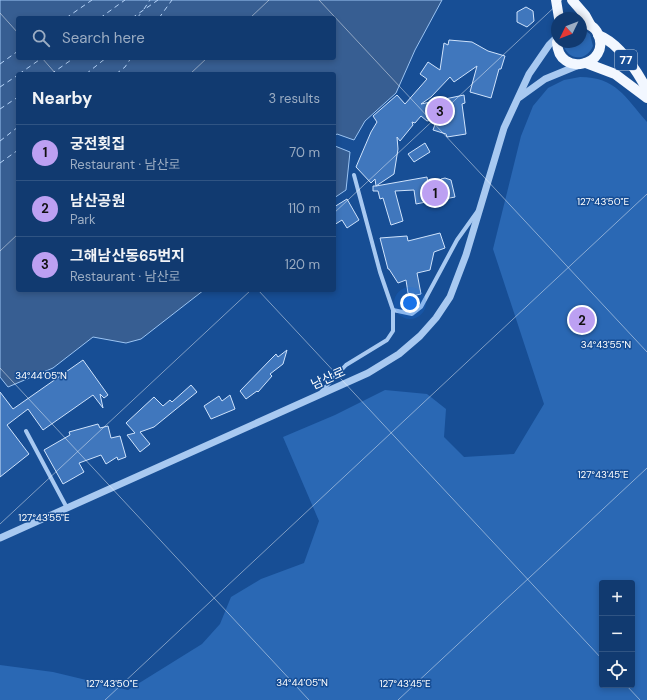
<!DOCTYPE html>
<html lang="en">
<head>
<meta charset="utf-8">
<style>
	body { margin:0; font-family:"DM Sans","Noto Sans KR",sans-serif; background:#1e4578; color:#f1f3f6 }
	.controls { position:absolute; right:12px; bottom:12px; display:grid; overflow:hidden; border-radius:4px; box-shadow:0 2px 6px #0003 }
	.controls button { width:36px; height:36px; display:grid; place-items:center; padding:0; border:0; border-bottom:1px solid #305483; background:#113a70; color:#f1f3f6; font:20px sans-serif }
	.compass { position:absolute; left:551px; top:12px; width:36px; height:36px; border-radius:50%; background:#113a70; box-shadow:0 2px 6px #0003; rotate:227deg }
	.you { position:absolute; left:410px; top:303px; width:14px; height:14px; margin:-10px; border:3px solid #fff; border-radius:50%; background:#1a73e8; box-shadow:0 0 0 6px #1a73e833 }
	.badge { display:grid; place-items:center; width:26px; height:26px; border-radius:50%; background:#bca0f2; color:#111; font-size:13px; font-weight:700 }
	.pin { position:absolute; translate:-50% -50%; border:2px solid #fff; box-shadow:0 1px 4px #0006 }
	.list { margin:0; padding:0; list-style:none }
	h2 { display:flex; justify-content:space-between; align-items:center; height:52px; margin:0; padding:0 16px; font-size:17px }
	h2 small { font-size:13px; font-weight:400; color:#9cadc3 }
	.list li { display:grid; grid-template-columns:26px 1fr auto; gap:12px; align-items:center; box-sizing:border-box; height:56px; padding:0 16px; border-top:1px solid #305483 }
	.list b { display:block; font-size:15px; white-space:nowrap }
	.list p { margin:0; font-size:13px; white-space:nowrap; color:#9cadc3 }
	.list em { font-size:13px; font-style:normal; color:#9cadc3 }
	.icon { flex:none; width:22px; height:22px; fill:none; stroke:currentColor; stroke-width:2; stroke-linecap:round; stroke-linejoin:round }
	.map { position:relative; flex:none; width:647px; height:700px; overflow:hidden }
	.search { position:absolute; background:#113a70; box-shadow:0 2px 6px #0003; left:16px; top:16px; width:320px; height:44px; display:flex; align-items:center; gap:10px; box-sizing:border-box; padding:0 14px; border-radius:4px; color:#9cadc3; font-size:15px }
	.panel { position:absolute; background:#113a70; box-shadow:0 2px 6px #0003; left:16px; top:72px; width:320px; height:220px; border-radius:4px }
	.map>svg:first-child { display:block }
</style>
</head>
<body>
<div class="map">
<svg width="647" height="700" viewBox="0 0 647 700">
	<rect width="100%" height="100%" fill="#174e95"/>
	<g fill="#2a68b4" fill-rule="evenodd">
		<path d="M581,28L590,34L593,46C586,63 566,60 563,43L581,42Z"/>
		<path d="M580,77C616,77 625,97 647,122V700H0V665L53,672L128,690L202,644L220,624L231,597L261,579L304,563L319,521L283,437L335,415L385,390L427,394L446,409L444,437L464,457L514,454L544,404L493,249L521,136L533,106L548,88L564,80ZM602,583H632V685H602Z"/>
	</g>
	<g fill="#375e92" stroke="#9bc4f3" fill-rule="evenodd">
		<path d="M0,0H442L415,50L396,93L365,121L354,140L337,134L334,136V74H18V290H204L141,339L126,343L93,337L53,368L8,387L0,377ZM18,18H334V58H18Z"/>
		<polygon points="335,146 350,152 346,190 334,198"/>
	</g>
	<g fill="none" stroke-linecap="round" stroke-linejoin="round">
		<g stroke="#b5d3f8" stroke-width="1" stroke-dasharray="5 4" stroke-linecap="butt">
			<polyline points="144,9 150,0"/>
			<polyline points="66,18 92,0"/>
			<polyline points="100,18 125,0"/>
			<polyline points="132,18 158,0"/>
			<polyline points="137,18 142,12"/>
			<polyline points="159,18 172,0"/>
			<polyline points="0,64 18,51"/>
			<polyline points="19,74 42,58"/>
			<polyline points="51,74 74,58"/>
			<polyline points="86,74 106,58"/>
			<polyline points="116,74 125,67 131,58"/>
			<polyline points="0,87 18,75"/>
			<polyline points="0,109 18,97"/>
			<polyline points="0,141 18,127"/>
			<polyline points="0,163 18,150"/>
		</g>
	</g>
	<g fill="#4077bd" stroke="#cfe3fc">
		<polygon points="526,7 533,11 534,21 527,27 517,22 517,12"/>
		<polygon points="449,40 472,42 488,51 505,56 501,69 499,69 491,98 470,92 477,66 454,82 450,77 431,97 421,104 464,95 465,103 462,104 466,134 447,137 446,134 433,130 437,119 427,121 421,116 415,123 412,122 413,125 400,141 397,137 398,149 394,174 376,186 427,177 431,201 416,204 414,190 395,191 403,221 391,225 383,198 380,199 378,191 373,191 373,186 376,186 375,179 371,183 356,167 371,132 377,122 373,116 397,95 405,104 427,79 420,74 428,62 440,70 444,43 448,45"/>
		<polygon points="425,143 430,152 414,162 408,154"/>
		<polygon points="445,178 451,180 455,197 434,201 441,179"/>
		<polygon points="347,199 359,220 347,228 342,220 334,225 334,207"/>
		<polygon points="440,233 445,248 434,252 430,270 417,273 421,294 412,296 408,293 406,280 398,283 389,269 388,269 380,238 407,236 408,241"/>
		<polygon points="287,350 283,364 270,374 272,376 258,392 257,391 246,399 240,391 272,358 276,354 278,357"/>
		<polygon points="83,360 108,395 104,398 100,394 103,408 93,395 43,430 28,409 7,425 29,454 0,477 0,392 13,409"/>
		<polygon points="191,385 197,392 154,427 140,432 150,444 140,452 127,435 135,433 126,423 154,397 163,406 170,400 172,402"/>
		<polygon points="230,395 235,409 211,419 204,406 219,396 222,401"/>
		<polygon points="98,424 100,428 108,426 111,438 120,436 126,457 118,460 117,457 106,464 101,455 79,463 84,472 63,484 44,450 70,435 69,432"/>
	</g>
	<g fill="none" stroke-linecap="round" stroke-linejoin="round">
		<g stroke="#a8c9f1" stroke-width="4">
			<polyline points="393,310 412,314 421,307 457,240 477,212"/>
			<polyline points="320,393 346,365 387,340 393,331 393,310 380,272 354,175"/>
			<polyline points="26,431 67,508"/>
		</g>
		<g stroke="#a8c9f1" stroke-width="7">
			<polyline points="520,97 545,79 579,65"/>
			<polyline points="0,538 368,373 399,354 420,336 436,318 450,297 466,255 504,128 529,74 549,45 557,37"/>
		</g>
		<g stroke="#f2f7ff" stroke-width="10">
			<polyline points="556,0 559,18"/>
			<polyline points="572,0 585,15 591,26"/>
			<path d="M598,35C619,43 637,71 647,90"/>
			<path d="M557,42C558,79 612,65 598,34C595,27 588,23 581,22"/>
			<polyline points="586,63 615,74 647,98"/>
		</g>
	</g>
	<path fill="none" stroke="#fff" stroke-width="1" stroke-opacity="0.45" d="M319,0L647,352M0,13L18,33M250,18L269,0M42,58L56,74M190,74L207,58M334,213L562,0M0,251L18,234M258,290L602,659M0,368L309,700M0,524L251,290M626,685L640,700M105,700L647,194M398,700L647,468"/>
	<g text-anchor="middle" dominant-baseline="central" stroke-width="3" stroke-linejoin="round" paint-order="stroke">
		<rect fill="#174e95" stroke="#b9cadf" stroke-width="1" x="615" y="50" width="22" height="20" rx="3"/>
		<g font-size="12" font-weight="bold" fill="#fff">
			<text x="626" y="60">77</text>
		</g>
		<g font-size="13" fill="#fff" stroke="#174e95">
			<text transform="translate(328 378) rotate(-24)">남산로</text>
		</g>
	</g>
	<g font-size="10" text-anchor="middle" fill="#fff" stroke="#174e95" stroke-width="3" stroke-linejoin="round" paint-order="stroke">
		<text x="603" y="205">127°43'50"E</text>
		<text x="606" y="348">34°43'55"N</text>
		<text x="41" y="379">34°44'05"N</text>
		<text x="603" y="478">127°43'45"E</text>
		<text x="44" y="521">127°43'55"E</text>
		<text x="302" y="686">34°44'05"N</text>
		<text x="112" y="687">127°43'50"E</text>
		<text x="405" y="687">127°43'45"E</text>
	</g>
</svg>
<div class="controls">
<button>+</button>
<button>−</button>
<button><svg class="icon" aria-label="locate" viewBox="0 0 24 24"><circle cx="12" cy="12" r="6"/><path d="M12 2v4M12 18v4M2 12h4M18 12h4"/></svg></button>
</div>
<svg class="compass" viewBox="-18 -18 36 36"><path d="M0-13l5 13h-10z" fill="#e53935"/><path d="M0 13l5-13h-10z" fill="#9cadc3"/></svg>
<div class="you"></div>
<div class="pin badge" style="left:435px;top:193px">1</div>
<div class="pin badge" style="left:582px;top:320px">2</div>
<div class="pin badge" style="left:440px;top:111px">3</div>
<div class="search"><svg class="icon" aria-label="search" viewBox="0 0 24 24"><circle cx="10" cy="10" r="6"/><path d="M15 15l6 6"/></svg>Search here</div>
<section class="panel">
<h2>Nearby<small>3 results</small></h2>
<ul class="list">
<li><span class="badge">1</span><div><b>궁전횟집</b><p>Restaurant · 남산로</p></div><em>70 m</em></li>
<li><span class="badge">2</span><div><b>남산공원</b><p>Park</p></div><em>110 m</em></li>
<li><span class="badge">3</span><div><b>그해남산동65번지</b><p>Restaurant · 남산로</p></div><em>120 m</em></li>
</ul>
</section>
</div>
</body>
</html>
